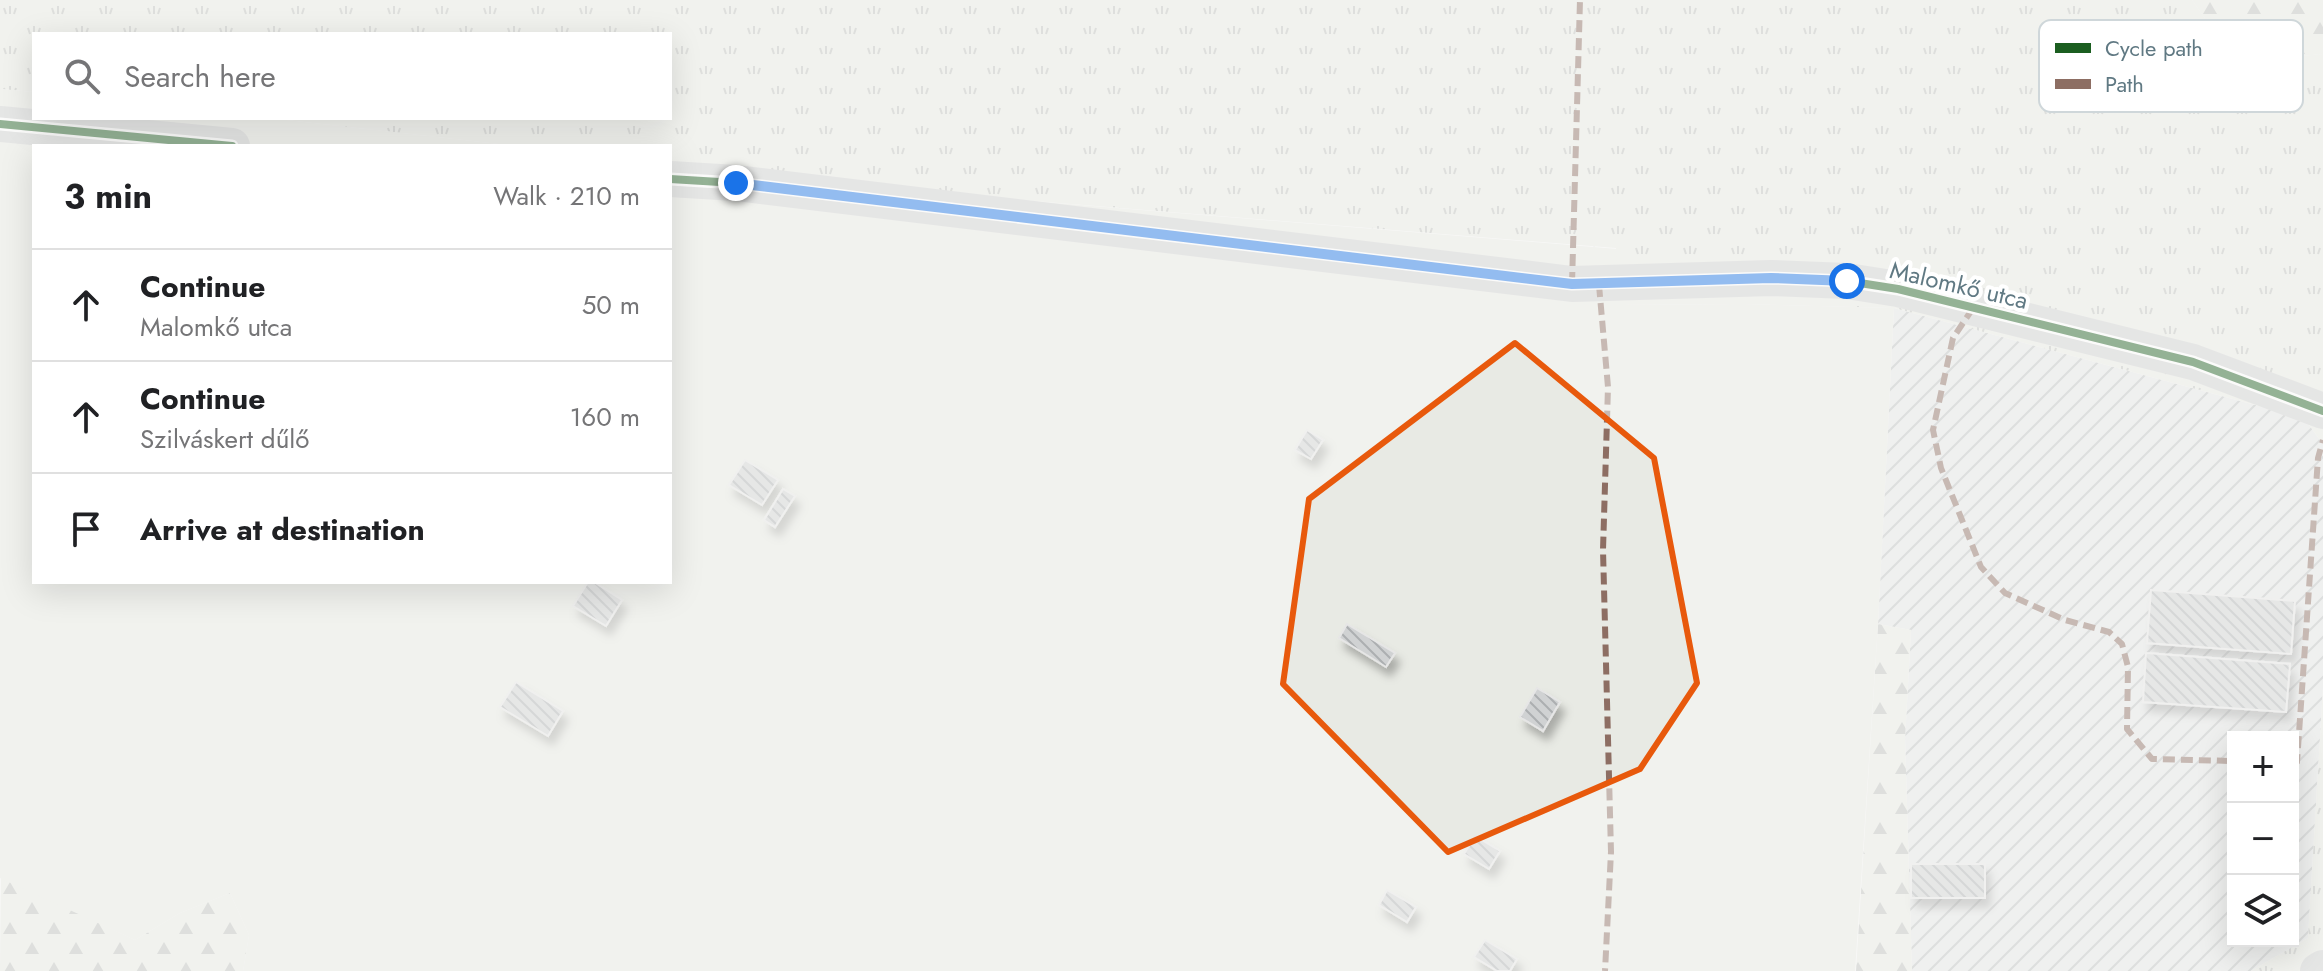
<!DOCTYPE html>
<html lang="en">
<head>
<meta charset="utf-8">
<style>
	body { margin:0; font-family:Jost,sans-serif; background:#f6f6f6; color:#202124 }
	.controls { position:absolute; right:24px; bottom:24px; display:grid; overflow:hidden; border-radius:0px; box-shadow:0 8px 32px #0002 }
	.controls button { width:72px; height:72px; display:grid; place-items:center; padding:0; border:0; border-bottom:2px solid #e0e0e0; background:#fff; color:#202124; font:40px sans-serif }
	.stop { position:absolute; width:24px; height:24px; margin:-18px; border:6px solid #1a73e8; border-radius:50%; background:#fff }
	.stop.end { background:#1a73e8; border-color:#fff; box-shadow:0 2px 8px #0008 }
	.list { margin:0; padding:0; list-style:none }
	h2 { display:flex; justify-content:space-between; align-items:center; height:104px; margin:0; padding:0 32px; font-size:34px }
	h2 small { font-size:26px; font-weight:400; color:#757577 }
	.list li { display:grid; grid-template-columns:52px 1fr auto; gap:24px; align-items:center; box-sizing:border-box; height:112px; padding:0 32px; border-top:2px solid #e0e0e0 }
	.list b { display:block; font-size:30px; white-space:nowrap }
	.list p { margin:0; font-size:26px; white-space:nowrap; color:#757577 }
	.list em { font-size:26px; font-style:normal; color:#757577 }
	.icon { flex:none; width:44px; height:44px; fill:none; stroke:currentColor; stroke-width:2; stroke-linecap:round; stroke-linejoin:round }
	.map { position:relative; flex:none; width:2323px; height:971px; overflow:hidden }
	.search { position:absolute; background:#fff; box-shadow:0 8px 32px #0002; left:32px; top:32px; width:640px; height:88px; display:flex; align-items:center; gap:20px; box-sizing:border-box; padding:0 28px; border-radius:0px; color:#757577; font-size:30px }
	.panel { position:absolute; background:#fff; box-shadow:0 8px 32px #0002; left:32px; top:144px; width:640px; height:440px; border-radius:0px }
	.map>svg:first-child { display:block }
</style>
</head>
<body>
<div class="map">
<svg width="2323" height="971" viewBox="0 0 2323 971">
	<defs>
		<pattern id="industrial-furrows" width="10" height="10" patternUnits="userSpaceOnUse" patternTransform="scale(2)"><rect width="10" height="10" fill="#e5e7e7"/><path d="M-1 1l2-2M0 10L10 0M9 11l2-2" fill="none" stroke="#bdc0c1"/></pattern>
		<pattern id="grass-tufts" width="24" height="20" patternUnits="userSpaceOnUse" patternTransform="scale(2)"><rect width="24" height="20" fill="#e8eae4"/><path d="M3 7l-1-3M5 7V3M7 7l1-3M15 17l-1-3M17 17v-4M19 17l1-3" fill="none" stroke="#bfc2be"/></pattern>
		<pattern id="forest-firs" width="22" height="20" patternUnits="userSpaceOnUse" patternTransform="scale(2)"><rect width="22" height="20" fill="#e8eae4"/><path d="M5 1l3.5 6h-7zM16 11l3.5 6h-7z" fill="#bfc2be"/></pattern>
		<pattern id="building-back-hatch" width="6" height="6" patternUnits="userSpaceOnUse" patternTransform="scale(2)"><rect width="6" height="6" fill="#d0d2d3"/><path d="M-1 5l2 2M0 0l6 6M5-1l2 2" fill="none" stroke="#acafb1"/></pattern>
		<filter id="shadow"><feDropShadow dx="5" dy="9" stdDeviation="4" flood-color="#0004"/></filter>
	</defs>
	<rect width="100%" height="100%" fill="#f7f7f6"/>
	<path fill="url(#industrial-furrows)" fill-rule="evenodd" d="M1894,308L2304,418L2323,444V688L2308,938L2251,971H1912L1905,739L1911,630L1878,624ZM2233,737H2293V941H2233Z"/>
	<g fill="url(#grass-tufts)">
		<polygon points="0,0 2192,0 2206,20 2300,56 2323,54 2323,444 2304,418 1894,308 1743,304 1615,305 1616,248 911,191 670,163 670,146 516,146 269,118 670,118 670,34 34,34 34,92 0,89"/>
		<polygon points="2323,688 2323,971 2251,971 2308,938"/>
	</g>
	<g fill="url(#forest-firs)">
		<polygon points="2192,0 2323,0 2323,54 2300,56 2206,20"/>
		<polygon points="1878,624 1911,630 1905,739 1912,971 1856,971"/>
		<polygon points="1,877 135,940 180,913 230,893 249,935 243,971 0,971"/>
	</g>
	<polygon fill="#e8eae4" points="0,89 34,92 34,118 269,118 516,146 34,146 34,582 670,582 670,163 911,191 1617,249 1616,305 1743,304 1894,308 1878,624 1855,971 243,971 249,935 230,893 180,913 135,940 0,878"/>
	<g fill="url(#building-back-hatch)" stroke="#e6e6e6" stroke-width="2" filter="url(#shadow)">
		<polygon points="1307,430 1323,440 1311,459 1295,450"/>
		<polygon points="745,460 778,480 762,505 729,485"/>
		<polygon points="783,489 795,496 775,527 764,520"/>
		<polygon points="588,582 594,582 622,600 606,626 573,606"/>
		<polygon points="2151,590 2295,601 2291,654 2147,643"/>
		<polygon points="1347,624 1395,653 1386,667 1339,638"/>
		<polygon points="2146,653 2290,664 2286,712 2143,702"/>
		<polygon points="516,682 563,711 548,736 500,707"/>
		<polygon points="1537,688 1560,702 1543,731 1520,717"/>
		<polygon points="1475,836 1500,851 1489,869 1464,854"/>
		<rect x="1911" y="864" width="74" height="34"/>
		<polygon points="1387,890 1416,907 1407,922 1379,905"/>
		<polygon points="1485,940 1517,959 1510,971 1497,971 1474,957"/>
	</g>
	<g fill="none" stroke-linecap="round" stroke-linejoin="round">
		<g stroke="#cfd0d1" stroke-width="36">
			<polyline points="0,124 232,146"/>
			<polyline points="670,179 736,183 1572,284 1771,278 1847,281 1898,289 2193,362 2323,411"/>
			<polyline points="2318,971 2323,968"/>
		</g>
		<g stroke="#8d6e63" stroke-width="6" stroke-dasharray="12 6" stroke-linecap="butt">
			<polyline points="1572,284 1580,0"/>
			<polyline points="1599,285 1608,387 1603,550 1611,852 1605,971"/>
			<polyline points="1973,308 1953,338 1933,430 1941,468 1981,567 2005,593 2065,620 2109,632 2122,644 2128,667 2127,729 2152,759 2233,761"/>
			<polyline points="2293,762 2297,762 2318,458 2323,440"/>
		</g>
		<g stroke="#fff" stroke-width="13">
			<g id="cycleway">
				<polyline points="0,124 232,146"/>
				<polyline points="670,179 736,183 1572,284 1771,278 1847,281 1898,289 2193,362 2323,411"/>
			</g>
		</g>
		<use href="#cycleway" stroke="#1b5e20" stroke-width="8"/>
	</g>
	<g fill="none" stroke-linecap="round" stroke-linejoin="round">
		<polyline stroke="#1a73e8" stroke-width="10" points="736,183 1572,284 1771,278 1847,281"/>
	</g>
	<path d="M0 0H2323V971H0ZM1515,343L1654,458L1697,683L1640,769L1448,852L1283,684L1309,499Z" fill="#f7f7f6" fill-opacity=".55" fill-rule="evenodd"/>
	<path fill="none" stroke="#e8590c" stroke-width="6" stroke-linejoin="round" d="M1515,343L1654,458L1697,683L1640,769L1448,852L1283,684L1309,499Z"/>
	<g text-anchor="middle" dominant-baseline="central" stroke-width="8" stroke-linejoin="round" paint-order="stroke">
		<g font-size="24" fill="#607983" stroke="#fff">
			<text transform="translate(1959 285) rotate(13)">Malomkő utca</text>
		</g>
	</g>
	<rect x="2039" y="20" width="264" height="92" rx="12" fill="#fff" stroke="#cfd7da" stroke-width="2"/>
	<rect x="2055" y="43" width="36" height="10" fill="#1b5e20"/>
	<rect x="2055" y="79" width="36" height="10" fill="#8d6e63"/>
	<g font-size="22" fill="#607983">
		<text x="2105" y="56">Cycle path</text>
		<text x="2105" y="92">Path</text>
	</g>
</svg>
<div class="controls">
<button>+</button>
<button>−</button>
<button><svg class="icon" aria-label="layers" viewBox="0 0 24 24"><path d="M12 4l9 5-9 5-9-5zM3 14l9 5 9-5"/></svg></button>
</div>
<div class="stop" style="left:1847px;top:281px"></div>
<div class="stop end" style="left:736px;top:183px"></div>
<div class="search"><svg class="icon" aria-label="search" viewBox="0 0 24 24"><circle cx="10" cy="10" r="6"/><path d="M15 15l6 6"/></svg>Search here</div>
<section class="panel">
<h2>3 min<small>Walk · 210 m</small></h2>
<ul class="list">
<li><svg class="icon" aria-label="ahead" viewBox="0 0 24 24"><path d="M12 20V5M6 11l6-6 6 6"/></svg><div><b>Continue</b><p>Malomkő utca</p></div><em>50 m</em></li>
<li><svg class="icon" aria-label="ahead" viewBox="0 0 24 24"><path d="M12 20V5M6 11l6-6 6 6"/></svg><div><b>Continue</b><p>Szilváskert dűlő</p></div><em>160 m</em></li>
<li><svg class="icon" aria-label="arrive" viewBox="0 0 24 24"><path d="M6 21V4h12l-3 4 3 4H6"/></svg><div><b>Arrive at destination</b></div></li>
</ul>
</section>
</div>
</body>
</html>
